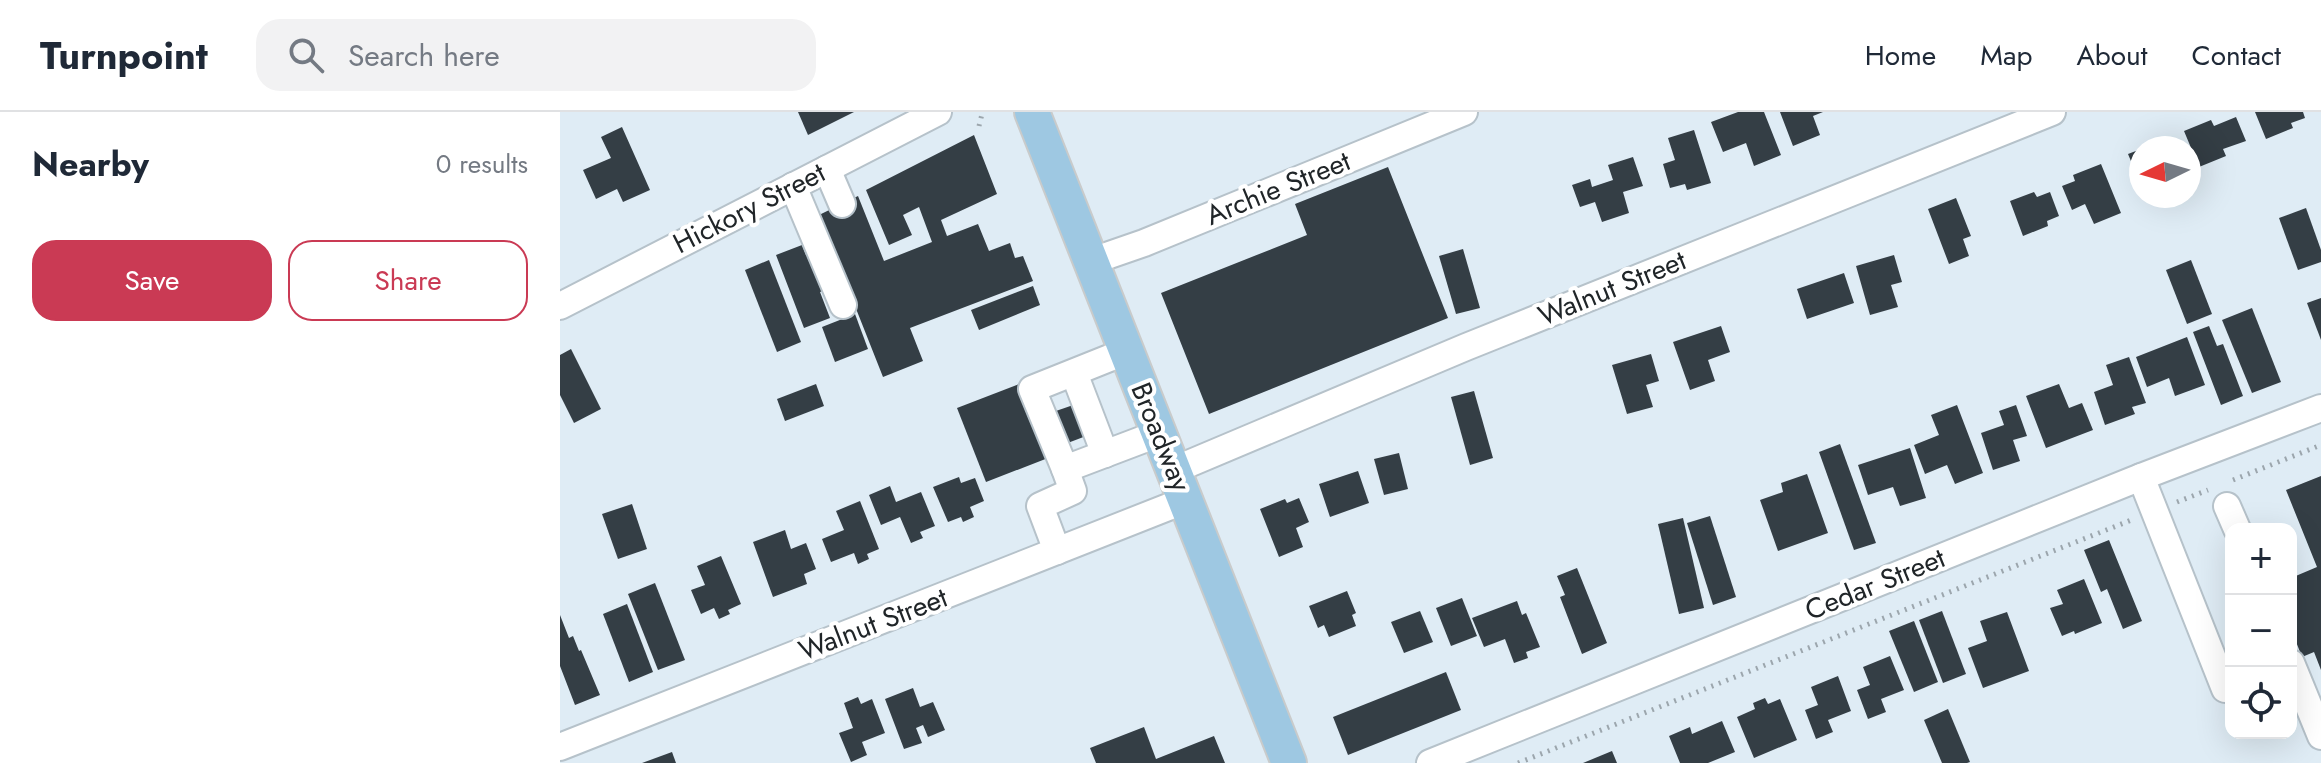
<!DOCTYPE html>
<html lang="en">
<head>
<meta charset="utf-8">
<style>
	body { margin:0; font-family:Jost,sans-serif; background:#f2f2f3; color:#1f2937 }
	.controls { position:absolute; right:24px; bottom:24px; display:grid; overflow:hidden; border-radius:16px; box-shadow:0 8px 32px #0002 }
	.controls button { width:72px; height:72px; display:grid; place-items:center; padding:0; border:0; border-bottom:2px solid #e0e1e3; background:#fff; color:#1f2937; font:40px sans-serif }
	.compass { position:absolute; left:1569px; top:24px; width:72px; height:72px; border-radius:50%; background:#fff; box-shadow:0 8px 32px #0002; rotate:265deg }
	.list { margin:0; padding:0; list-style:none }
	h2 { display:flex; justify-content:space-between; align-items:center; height:104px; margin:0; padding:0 32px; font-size:34px }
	h2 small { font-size:26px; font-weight:400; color:#747a83 }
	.actions { display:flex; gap:16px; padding:24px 32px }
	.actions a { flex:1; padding:18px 0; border:2px solid #ca3a54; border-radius:24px; text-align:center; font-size:28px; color:#ca3a54 }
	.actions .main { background:#ca3a54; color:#fff }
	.icon { flex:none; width:44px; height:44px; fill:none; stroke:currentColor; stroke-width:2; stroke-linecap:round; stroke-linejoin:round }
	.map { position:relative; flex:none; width:1761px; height:651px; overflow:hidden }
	header { display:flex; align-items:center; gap:48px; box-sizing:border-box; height:112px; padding:0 40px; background:#fff; border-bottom:2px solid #e0e1e3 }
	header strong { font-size:38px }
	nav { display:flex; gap:44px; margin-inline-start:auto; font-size:28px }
	.search { width:560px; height:72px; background:#f2f2f3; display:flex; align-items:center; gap:20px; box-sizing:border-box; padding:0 28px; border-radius:24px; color:#747a83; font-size:30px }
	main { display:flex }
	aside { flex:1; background:#fff }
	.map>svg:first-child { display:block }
</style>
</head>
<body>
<header>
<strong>Turnpoint</strong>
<div class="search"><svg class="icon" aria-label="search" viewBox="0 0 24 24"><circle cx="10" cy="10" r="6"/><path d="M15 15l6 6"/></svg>Search here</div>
<nav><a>Home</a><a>Map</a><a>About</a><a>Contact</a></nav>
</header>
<main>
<aside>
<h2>Nearby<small>0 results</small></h2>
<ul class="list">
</ul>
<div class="actions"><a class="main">Save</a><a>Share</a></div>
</aside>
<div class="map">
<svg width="1761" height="651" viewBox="0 0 1761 651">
	<rect width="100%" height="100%" fill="#dfecf5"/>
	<g fill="#343e45">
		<polygon points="238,0 294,0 248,23"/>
		<polygon points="1178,0 1204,0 1221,43 1194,54 1186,31 1163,40 1151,10"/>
		<polygon points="1220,0 1263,0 1253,4 1260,23 1233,34"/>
		<polygon points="1695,0 1743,0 1745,6 1731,11 1733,16 1706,27"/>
		<polygon points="1676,5 1686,29 1663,37 1666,44 1639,55 1624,19 1651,8 1654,14"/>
		<polygon points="62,15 90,78 63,90 57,77 36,87 23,58 51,46 41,25"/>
		<polygon points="1134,18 1151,71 1127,78 1125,72 1110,76 1103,52 1115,48 1108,26"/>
		<polygon points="414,23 437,82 381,108 387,124 418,112 429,139 450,131 455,146 463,144 473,169 350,216 363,249 323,265 259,103 298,84 324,149 372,130 359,95 343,103 352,123 329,133 306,78"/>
		<polygon points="1581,37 1581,73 1568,42"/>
		<polygon points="1073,45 1083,74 1063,80 1069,101 1042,110 1035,90 1020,95 1012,73 1030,67 1032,75 1053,68 1048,53"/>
		<polygon points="1541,52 1561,101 1534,112 1525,92 1512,98 1502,74 1515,69 1513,63"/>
		<polygon points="828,55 888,206 649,302 601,181 747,123 735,92"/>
		<polygon points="1474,80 1477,85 1490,80 1499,104 1487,109 1488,114 1463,124 1450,89"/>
		<polygon points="1396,86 1411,124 1403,127 1409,144 1389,152 1368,97"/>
		<polygon points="1746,96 1761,138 1761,150 1738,158 1719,106"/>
		<polygon points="242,133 246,143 257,139 271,176 260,180 270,206 244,216 216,143"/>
		<polygon points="903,137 920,196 896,202 879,144"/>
		<polygon points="1334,143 1342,170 1331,173 1338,195 1310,203 1296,154"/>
		<polygon points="209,148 241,230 217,240 185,158"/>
		<polygon points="1631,148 1652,202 1627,212 1606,158"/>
		<polygon points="1284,161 1294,191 1247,207 1237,177"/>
		<polygon points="473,174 480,193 419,218 411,198"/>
		<polygon points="1761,186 1761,228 1747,191"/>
		<polygon points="1692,196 1721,270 1692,281 1662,208"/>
		<polygon points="295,202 308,237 275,250 262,215"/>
		<polygon points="1161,214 1170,240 1148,248 1155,269 1130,278 1113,230"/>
		<polygon points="1649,214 1657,234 1663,232 1683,284 1661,293 1633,220"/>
		<polygon points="1627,225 1645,273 1615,284 1609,266 1587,275 1576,245"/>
		<polygon points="11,237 41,297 14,311 0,283 0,243"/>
		<polygon points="1091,242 1099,269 1086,273 1093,295 1067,302 1052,253"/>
		<polygon points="1569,245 1586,291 1572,295 1575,302 1545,313 1534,280 1553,273 1546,253"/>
		<polygon points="256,272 264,294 225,309 217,287"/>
		<polygon points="459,272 488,346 426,370 397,296"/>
		<polygon points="1499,272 1509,296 1522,291 1533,318 1486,336 1466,284"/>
		<polygon points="914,279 933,346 910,353 891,285"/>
		<polygon points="522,290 534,321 505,332 493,300"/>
		<polygon points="1397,293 1423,361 1395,372 1387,353 1365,362 1354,333 1379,323 1371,303"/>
		<polygon points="1456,293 1467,324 1453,328 1460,349 1433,358 1421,321 1444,313 1439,299"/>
		<polygon points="1280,332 1316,431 1294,438 1259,340"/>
		<polygon points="1350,336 1366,386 1340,394 1333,375 1308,383 1298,353"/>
		<polygon points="839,341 848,377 824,383 814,347"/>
		<polygon points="798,359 809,391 770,405 759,372"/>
		<polygon points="1247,362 1268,421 1218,439 1200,388 1223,380 1221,371"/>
		<polygon points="1761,364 1761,558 1754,540 1742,545 1731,517 1731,466 1757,455 1726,378"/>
		<polygon points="399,365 401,371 415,366 424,389 410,395 414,405 403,410 401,405 388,410 373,375"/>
		<polygon points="330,374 336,390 361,380 375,414 360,420 363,426 351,431 340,405 321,413 309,383"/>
		<polygon points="739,386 749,410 736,416 743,435 719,445 700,397 725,387 727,391"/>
		<polygon points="300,389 319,437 307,442 309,447 298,452 294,441 271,450 262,427 284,418 276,399"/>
		<polygon points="72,392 87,437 58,447 42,402"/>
		<polygon points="1150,404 1176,485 1153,493 1127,411"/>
		<polygon points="1123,406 1144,496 1119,502 1098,412"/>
		<polygon points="225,418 231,437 246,431 256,457 244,462 247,472 213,485 193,430"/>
		<polygon points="1549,428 1582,509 1563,517 1547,477 1541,480 1524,438"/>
		<polygon points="161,444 181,492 168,498 170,502 159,507 154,496 141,502 131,478 145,473 137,454"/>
		<polygon points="1017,456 1047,531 1022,542 1000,485 1005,483 997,464"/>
		<polygon points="1524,467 1542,511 1515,522 1514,519 1502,524 1490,496 1503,492 1497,478"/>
		<polygon points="95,471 125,548 98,558 68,482"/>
		<polygon points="787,479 796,501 792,503 796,514 769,525 764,513 758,516 749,494"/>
		<polygon points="902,486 917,524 891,534 876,496"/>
		<polygon points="957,489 962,503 966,501 980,535 966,540 968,546 954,551 945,527 924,535 912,506"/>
		<polygon points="67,492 93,560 69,570 43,502"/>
		<polygon points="860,499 873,530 844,541 831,510"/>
		<polygon points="1382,499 1406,562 1383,571 1359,508"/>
		<polygon points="1447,500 1469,559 1423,576 1408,536 1427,529 1420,509"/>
		<polygon points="0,503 9,526 13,524 19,539 21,538 40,583 15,593 0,554"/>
		<polygon points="1354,509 1378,570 1354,580 1329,519"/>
		<polygon points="1330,544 1344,578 1321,587 1326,600 1308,607 1297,578 1310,573 1303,555"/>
		<polygon points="886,560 901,598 788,643 773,605"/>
		<polygon points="1278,564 1291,599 1268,608 1273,620 1256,627 1245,598 1258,593 1251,575"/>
		<polygon points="353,576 360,595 373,590 385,618 368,625 363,613 356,616 362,631 344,637 325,587"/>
		<polygon points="298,585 301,592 312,587 325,621 302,630 307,643 291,650 279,621 293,616 284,591"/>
		<polygon points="1205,586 1208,592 1220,587 1237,628 1194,646 1177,605 1195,597 1193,591"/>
		<polygon points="1388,597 1410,650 1407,651 1382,651 1364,608"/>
		<polygon points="1162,609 1175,640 1148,651 1120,651 1109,624 1130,615 1132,622"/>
		<polygon points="584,615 596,647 654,624 665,651 536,651 530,636"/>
		<polygon points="1052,639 1057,651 1023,651"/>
		<polygon points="112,640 116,651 82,651"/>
	</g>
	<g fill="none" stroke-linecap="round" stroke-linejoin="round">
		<g stroke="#b6c2ca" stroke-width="30">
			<g id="minor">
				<polyline points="267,57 282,92"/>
				<polyline points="233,74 283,193"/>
				<polyline points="532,149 584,131 904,0"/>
				<polyline points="0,194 378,0"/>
				<polyline points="567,239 472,277 505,357 600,321"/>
				<polyline points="514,261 545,342"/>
				<polyline points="614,358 906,235 1492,0"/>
				<polyline points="1581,365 1665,577 1671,575"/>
				<polyline points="1667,394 1677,417"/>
				<polyline points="497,439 480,394 513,379 505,357"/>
				<polyline points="1731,551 1761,624"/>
				<polyline points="0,635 626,388"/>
				<polyline points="870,651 1581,365 1761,296"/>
			</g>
		</g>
		<g stroke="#c9cbcb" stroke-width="38">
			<polyline id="major" points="472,0 729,651"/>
		</g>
		<g stroke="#9ca6ad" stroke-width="5" stroke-dasharray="2 6" stroke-linecap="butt">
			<polyline points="419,14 422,2"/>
			<polyline points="1673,368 1761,333"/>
			<polyline points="1617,390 1648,378"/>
			<polyline points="958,651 1574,407"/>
		</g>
		<use href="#minor" stroke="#fff" stroke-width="26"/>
		<use href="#major" stroke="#9ec8e2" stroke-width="34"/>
	</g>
	<g text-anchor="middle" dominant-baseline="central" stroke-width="8" stroke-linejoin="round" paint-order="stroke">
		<g font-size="28" fill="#202528" stroke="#fff">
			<text transform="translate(718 76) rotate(-22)">Archie Street</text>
			<text transform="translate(189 96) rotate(-27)">Hickory Street</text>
			<text transform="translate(1052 176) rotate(-22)">Walnut Street</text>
			<text transform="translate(601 325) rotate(68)">Broadway</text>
			<text transform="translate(1315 472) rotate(-22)">Cedar Street</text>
			<text transform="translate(313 512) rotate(-21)">Walnut Street</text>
		</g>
	</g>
</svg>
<div class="controls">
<button>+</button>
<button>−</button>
<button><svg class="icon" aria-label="locate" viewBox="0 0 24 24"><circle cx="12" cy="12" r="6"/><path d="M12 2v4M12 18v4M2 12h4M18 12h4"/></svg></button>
</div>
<svg class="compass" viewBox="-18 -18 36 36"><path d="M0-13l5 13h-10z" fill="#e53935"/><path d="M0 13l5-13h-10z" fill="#747a83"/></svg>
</div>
</main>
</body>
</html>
